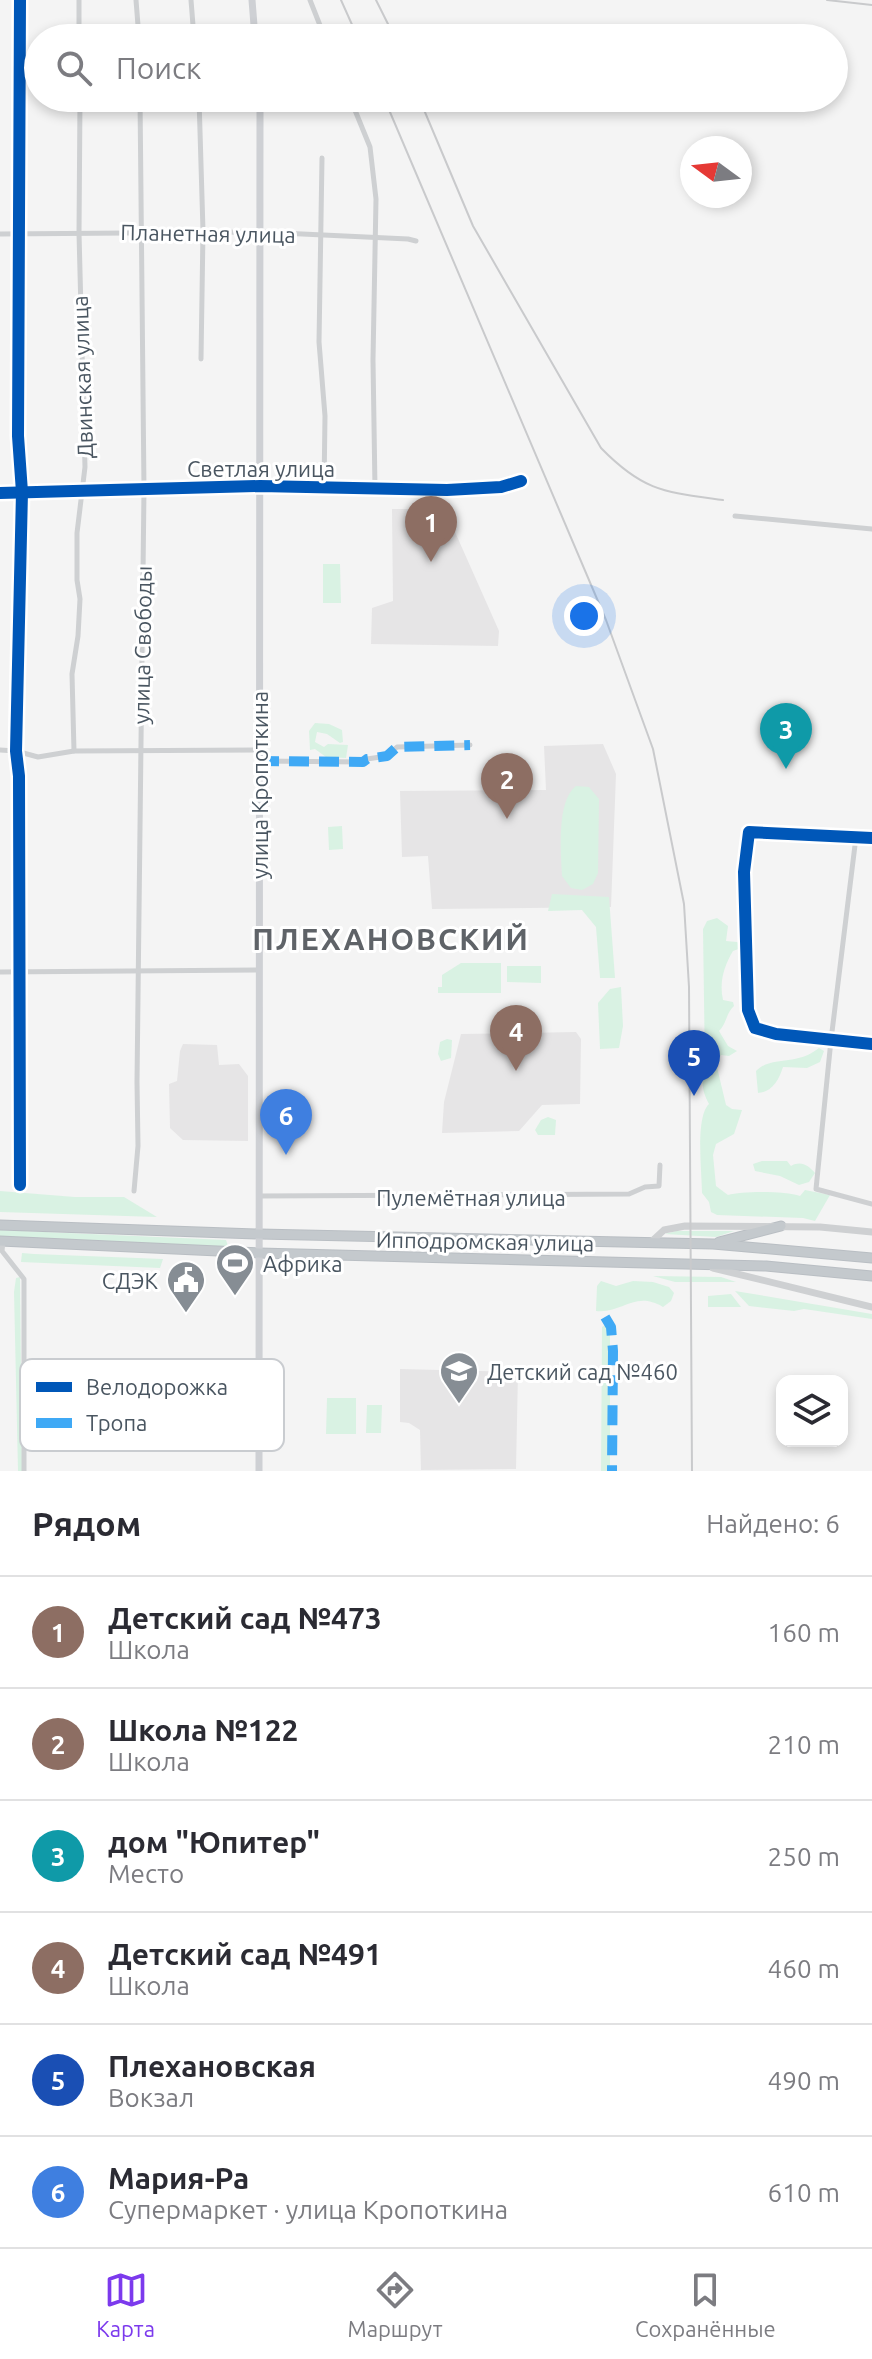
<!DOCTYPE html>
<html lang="ru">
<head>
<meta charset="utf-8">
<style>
	body { margin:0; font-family:Ubuntu,sans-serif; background:#f2f2f3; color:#2b2b33 }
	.controls { position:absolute; right:24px; bottom:24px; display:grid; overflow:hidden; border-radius:16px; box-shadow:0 4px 12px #0003 }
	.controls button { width:72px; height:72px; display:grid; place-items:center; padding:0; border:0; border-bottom:2px solid #e1e1e2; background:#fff; color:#2b2b33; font:40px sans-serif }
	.compass { position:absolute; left:680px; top:136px; width:72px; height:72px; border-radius:50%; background:#fff; box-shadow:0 4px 12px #0003; rotate:285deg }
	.you { position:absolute; left:584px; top:616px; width:28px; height:28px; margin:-20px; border:6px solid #fff; border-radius:50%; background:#1a73e8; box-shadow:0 0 0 12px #1a73e833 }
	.badge { display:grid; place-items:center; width:52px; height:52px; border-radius:50%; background:#7c3aed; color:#fff; font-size:26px; font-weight:700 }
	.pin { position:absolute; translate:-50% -66px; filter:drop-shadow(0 2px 4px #0008) }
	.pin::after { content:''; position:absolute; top:42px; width:28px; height:24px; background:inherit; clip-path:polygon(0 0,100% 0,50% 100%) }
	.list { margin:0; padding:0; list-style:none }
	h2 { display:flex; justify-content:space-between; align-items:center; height:104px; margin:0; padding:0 32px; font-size:34px }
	h2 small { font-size:26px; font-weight:400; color:#7c7c81 }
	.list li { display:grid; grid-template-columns:52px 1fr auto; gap:24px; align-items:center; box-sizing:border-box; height:112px; padding:0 32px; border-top:2px solid #e1e1e2 }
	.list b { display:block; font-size:30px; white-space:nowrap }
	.list p { margin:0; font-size:26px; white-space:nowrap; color:#7c7c81 }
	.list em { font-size:26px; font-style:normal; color:#7c7c81 }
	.icon { flex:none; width:44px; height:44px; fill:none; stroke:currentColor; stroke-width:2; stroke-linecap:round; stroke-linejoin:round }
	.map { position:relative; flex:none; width:872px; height:1471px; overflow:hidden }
	.search { position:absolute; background:#fff; box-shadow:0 4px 12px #0003; left:24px; right:24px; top:24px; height:88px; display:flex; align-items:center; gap:20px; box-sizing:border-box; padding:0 28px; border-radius:44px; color:#7c7c81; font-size:30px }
	.sheet { height:776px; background:#fff }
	nav { display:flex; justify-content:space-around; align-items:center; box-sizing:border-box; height:112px; border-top:2px solid #e1e1e2; background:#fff; font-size:22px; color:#7c7c81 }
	nav a { display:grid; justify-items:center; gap:4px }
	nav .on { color:#7c3aed }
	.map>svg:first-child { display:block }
</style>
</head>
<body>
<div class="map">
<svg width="872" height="1471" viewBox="0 0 872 1471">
	<rect width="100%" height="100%" fill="#f4f4f4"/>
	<g fill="#e6e5e6">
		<polygon points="392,509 416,509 451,523 499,631 498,646 371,644 372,608 393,601"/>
		<polygon points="603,744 616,774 611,907 432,909 428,856 402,857 400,791 546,790 544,746"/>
		<polygon points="576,1032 581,1039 580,1104 542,1105 519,1131 442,1133 444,1102 461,1034"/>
		<polygon points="183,1044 217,1045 219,1065 239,1064 248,1076 248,1141 183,1140 170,1128 169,1084 177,1081 180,1051"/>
		<polygon points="400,1369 518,1372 516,1469 421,1470 420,1430 409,1423 400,1422"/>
	</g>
	<g fill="#d9f2e3">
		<polygon points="323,564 340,564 341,603 323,603"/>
		<polygon points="315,723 329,724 342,730 343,742 340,743 327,734 317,732 315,742 324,747 328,744 348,745 346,758 326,757 315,749 310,750 309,731"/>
		<path d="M576,786L589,787L599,799L598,873L593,884L582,890L571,888L562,876C561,853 556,801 576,786Z"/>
		<polygon points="342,826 343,849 329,850 328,827"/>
		<polygon points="552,894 609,897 615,978 600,978 596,927 582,910 548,911"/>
		<path d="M717,918L728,926L726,941L737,942L744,947L733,951C724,966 719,982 723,1000L733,1002L734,1006C726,1013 727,1023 719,1031L728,1046L737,1051L729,1056L721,1055L716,1063L726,1105L732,1109L742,1110L734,1134L716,1144L713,1155L716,1186L728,1195C742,1191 786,1191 800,1196L805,1190L830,1195L815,1221L803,1218L717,1215L711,1212L709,1202L702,1193C702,1173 695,1117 709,1104C702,1091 701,1082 705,1069L703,929L707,921Z"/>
		<polygon points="461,963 501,963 501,993 438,993 438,987 442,987 442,975"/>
		<polygon points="507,966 541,966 541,983 507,982"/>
		<polygon points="621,987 623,1026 619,1048 600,1049 598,1003 610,989"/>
		<polygon points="447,1039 452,1040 451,1058 441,1061 438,1054 440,1042"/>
		<path d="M819,1048L824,1051L820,1062L807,1068L783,1067C779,1080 772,1092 758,1093L756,1071C772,1055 795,1067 819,1048Z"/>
		<polygon points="548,1117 556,1120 555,1135 538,1135 535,1130 541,1120"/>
		<path d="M762,1161H787L791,1166C801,1160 809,1166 815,1173L809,1182L799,1185L780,1176L755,1171L753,1164Z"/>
		<polygon points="0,1191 75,1197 124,1197 157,1217 0,1212"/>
		<polygon points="0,1230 226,1240 228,1246 225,1248 0,1239"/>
		<polygon points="676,1231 734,1231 716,1237 665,1234"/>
		<polygon points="22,1253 34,1254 163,1259 160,1268 21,1262"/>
		<polygon points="653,1276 721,1277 736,1282 675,1282"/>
		<polygon points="20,1277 22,1471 18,1471 14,1292 16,1278"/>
		<path d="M601,1281L616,1286L633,1281L653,1282L669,1287L674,1293L671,1301L663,1307C634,1290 623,1314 596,1311L597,1286Z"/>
		<polygon points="735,1291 872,1314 872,1319 804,1309 794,1311 749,1306"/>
		<polygon points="731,1294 741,1307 708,1307 708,1296"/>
		<polygon points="605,1325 610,1329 610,1471 601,1471 602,1327"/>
		<polygon points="327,1398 356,1398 356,1434 326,1434"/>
		<polygon points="367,1405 382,1405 381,1433 366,1433"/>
	</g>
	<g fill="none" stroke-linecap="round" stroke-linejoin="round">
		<g stroke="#b9bec3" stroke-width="11">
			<g id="trunk">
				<polyline points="0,1225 259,1234 713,1244 872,1258"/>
				<polyline points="0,1241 259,1253 766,1266 872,1276"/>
				<polyline points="719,1242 781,1226"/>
			</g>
		</g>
		<g stroke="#ced0d2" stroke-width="5">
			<polyline points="79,0 79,38"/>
			<polyline points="136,0 139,38"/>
			<polyline points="191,0 194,38"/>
			<polyline points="310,0 325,38"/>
			<polyline points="199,98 203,231 201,359"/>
			<polyline points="350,98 370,147 376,199 373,360 375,489"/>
			<polyline points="322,158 319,342 325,416 324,488"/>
			<polyline points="0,234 260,232 408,239 416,241"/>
			<polyline points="0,493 260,486 447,490 501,487 521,481"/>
			<polyline points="735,516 872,529"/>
			<polyline points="0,750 16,751 38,757 74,751 259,750"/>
			<polyline points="74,751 72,674 78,636 80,599 77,580 77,533 85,467 79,233 80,98"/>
			<polyline points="260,761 363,762 367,759 387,756 397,747 470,745"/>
			<polyline points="856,837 831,1040 816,1189 872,1204"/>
			<polyline points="872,838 749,832 744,872 748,1010 755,1028 776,1034 872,1044"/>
			<polyline points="0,972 259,970"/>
			<polyline points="20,1185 19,776 16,751 22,492 18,436 20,0"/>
			<polyline points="134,1191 138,1146 137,1082 144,489 140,98"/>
			<polyline points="259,1196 629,1194 645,1187 659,1186 660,1165"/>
			<polyline points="3,1241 2,1251 24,1279 24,1471"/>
		</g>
		<g stroke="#ced0d2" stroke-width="7">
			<polyline points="650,1243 664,1230 685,1226 820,1227 872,1232"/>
			<polyline points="713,1268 872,1307"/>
		</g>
		<g stroke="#ced0d4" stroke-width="7">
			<polyline points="252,0 255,38"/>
			<polyline points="259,1471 260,98"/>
		</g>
		<use href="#trunk" stroke="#c4c9cd" stroke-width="9"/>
		<g stroke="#c9cacc" stroke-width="2">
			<polyline points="341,0 358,38"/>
			<polyline points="376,0 395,38"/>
			<polyline points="827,0 872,5"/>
			<polyline points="384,98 606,620 653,749 684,904 689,987 692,1471"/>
			<path d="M419,98L473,226L601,448C644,492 665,492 723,500"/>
		</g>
		<g stroke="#3fa9f5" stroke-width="10" stroke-dasharray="20 10" stroke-linecap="butt">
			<polyline points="259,761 363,762 367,759 387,756 397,747 470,745"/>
			<polyline points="605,1317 611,1327 613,1351 612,1471"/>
		</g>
		<g stroke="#fff" stroke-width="17">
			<g id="cycleway">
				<polyline points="0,493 260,486 447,490 501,487 521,481"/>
				<polyline points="872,838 749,832 744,872 748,1010 755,1028 776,1034 872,1044"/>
				<polyline points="20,1185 19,776 16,751 22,492 18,436 20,0"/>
			</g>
		</g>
		<use href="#cycleway" stroke="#0057b8" stroke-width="12"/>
	</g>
	<defs>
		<g id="stadium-pin" transform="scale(2)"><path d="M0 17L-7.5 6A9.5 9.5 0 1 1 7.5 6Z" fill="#868d94" stroke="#fff"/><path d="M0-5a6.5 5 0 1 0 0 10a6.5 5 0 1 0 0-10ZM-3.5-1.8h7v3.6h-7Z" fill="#fff"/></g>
		<g id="civic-pin" transform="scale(2)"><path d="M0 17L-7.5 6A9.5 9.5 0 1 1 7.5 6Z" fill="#868d94" stroke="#fff"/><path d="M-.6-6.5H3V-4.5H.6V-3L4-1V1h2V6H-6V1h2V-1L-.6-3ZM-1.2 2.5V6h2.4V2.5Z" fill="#fff"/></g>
		<g id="school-pin" transform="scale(2)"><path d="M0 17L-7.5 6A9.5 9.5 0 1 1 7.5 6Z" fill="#868d94" stroke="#fff"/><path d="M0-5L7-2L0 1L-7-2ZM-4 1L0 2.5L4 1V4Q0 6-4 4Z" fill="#fff"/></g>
	</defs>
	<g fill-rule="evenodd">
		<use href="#stadium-pin" x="235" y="1263"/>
		<use href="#civic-pin" x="186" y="1280"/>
		<use href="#school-pin" x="459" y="1371"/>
	</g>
	<g text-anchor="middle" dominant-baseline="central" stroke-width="6" stroke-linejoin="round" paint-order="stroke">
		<g font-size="22" fill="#4a5661" stroke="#fff">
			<text transform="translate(208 233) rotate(1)">Планетная улица</text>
			<text transform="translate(82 377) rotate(-92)">Двинская улица</text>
			<text x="261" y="468">Светлая улица</text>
			<text transform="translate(142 645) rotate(-89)">улица Свободы</text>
			<text transform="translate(259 785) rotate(-90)">улица Кропоткина</text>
			<text x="471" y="1197">Пулемётная улица</text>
			<text transform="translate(485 1241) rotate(1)">Ипподромская улица</text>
		</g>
		<g font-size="22" fill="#4a5661" stroke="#fff" text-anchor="start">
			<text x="263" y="1263">Африка</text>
			<text x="158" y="1280" text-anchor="end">СДЭК</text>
			<text x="487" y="1371">Детский сад №460</text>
		</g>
		<g font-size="30" font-weight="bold" letter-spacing="2" fill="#5f6368" stroke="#fff">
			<text x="391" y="939">ПЛЕХАНОВСКИЙ</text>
		</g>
	</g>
	<rect x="20" y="1359" width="264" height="92" rx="12" fill="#fff" stroke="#c9ccd0" stroke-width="2"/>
	<rect x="36" y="1382" width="36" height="10" fill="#0057b8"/>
	<rect x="36" y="1418" width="36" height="10" fill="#3fa9f5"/>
	<g font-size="22" fill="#4a5661">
		<text x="86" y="1395">Велодорожка</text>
		<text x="86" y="1431">Тропа</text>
	</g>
</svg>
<div class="controls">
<button><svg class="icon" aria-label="layers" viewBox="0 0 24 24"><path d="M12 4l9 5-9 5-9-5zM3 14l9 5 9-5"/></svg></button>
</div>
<svg class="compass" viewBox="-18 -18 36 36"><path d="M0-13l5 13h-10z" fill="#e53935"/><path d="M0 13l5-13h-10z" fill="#7c7c81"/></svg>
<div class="you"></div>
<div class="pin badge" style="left:431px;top:562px;background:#8d6e63">1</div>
<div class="pin badge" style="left:507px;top:819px;background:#8d6e63">2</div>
<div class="pin badge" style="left:786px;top:769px;background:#0f9aa8">3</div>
<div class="pin badge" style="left:516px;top:1071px;background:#8d6e63">4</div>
<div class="pin badge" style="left:694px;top:1096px;background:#1a4fb4">5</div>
<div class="pin badge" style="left:286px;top:1155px;background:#3f7fe0">6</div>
<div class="search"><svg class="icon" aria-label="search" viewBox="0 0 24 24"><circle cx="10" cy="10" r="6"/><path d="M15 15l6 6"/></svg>Поиск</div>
</div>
<section class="sheet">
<h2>Рядом<small>Найдено: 6</small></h2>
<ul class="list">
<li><span class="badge" style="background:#8d6e63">1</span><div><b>Детский сад №473</b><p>Школа</p></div><em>160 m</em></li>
<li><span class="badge" style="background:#8d6e63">2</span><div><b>Школа №122</b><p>Школа</p></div><em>210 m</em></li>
<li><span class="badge" style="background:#0f9aa8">3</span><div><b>дом &quot;Юпитер&quot;</b><p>Место</p></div><em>250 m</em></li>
<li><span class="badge" style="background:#8d6e63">4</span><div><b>Детский сад №491</b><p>Школа</p></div><em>460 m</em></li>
<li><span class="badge" style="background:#1a4fb4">5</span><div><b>Плехановская</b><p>Вокзал</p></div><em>490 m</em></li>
<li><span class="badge" style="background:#3f7fe0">6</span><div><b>Мария-Ра</b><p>Супермаркет · улица Кропоткина</p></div><em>610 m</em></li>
</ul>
</section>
<nav>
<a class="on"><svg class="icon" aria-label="map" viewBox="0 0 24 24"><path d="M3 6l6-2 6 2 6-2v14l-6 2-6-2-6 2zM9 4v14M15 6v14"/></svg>Карта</a>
<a><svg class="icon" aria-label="directions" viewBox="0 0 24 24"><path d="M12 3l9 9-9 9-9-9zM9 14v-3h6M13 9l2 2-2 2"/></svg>Маршрут</a>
<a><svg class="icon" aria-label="saved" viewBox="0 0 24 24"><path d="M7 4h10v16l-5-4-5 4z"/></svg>Сохранённые</a>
</nav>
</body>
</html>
